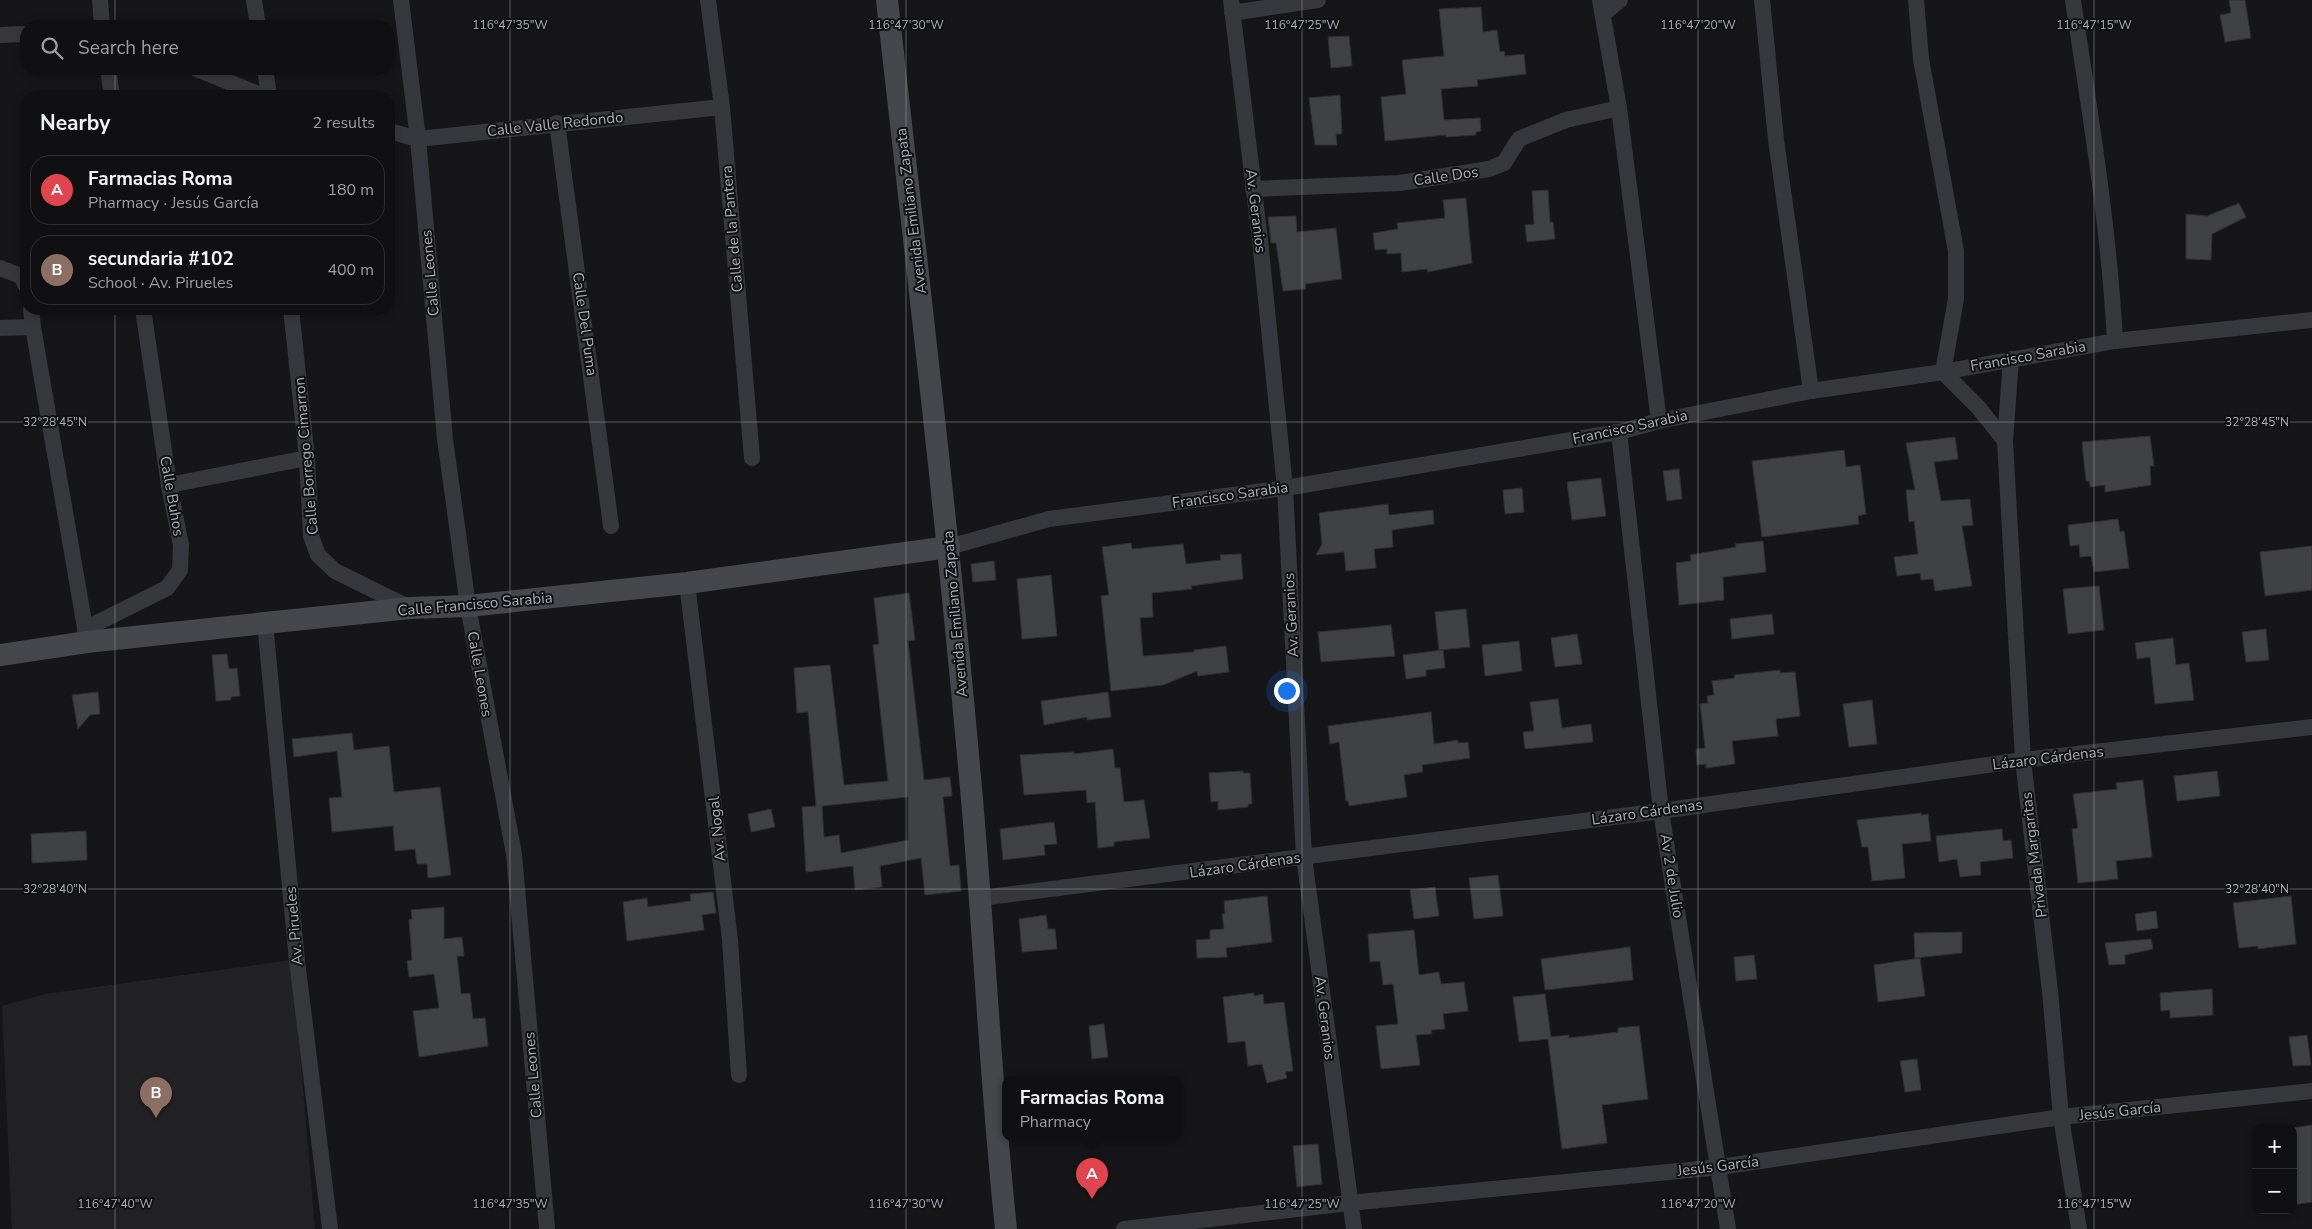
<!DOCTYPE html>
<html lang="en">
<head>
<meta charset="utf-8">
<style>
	body { margin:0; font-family:"Nunito Sans",sans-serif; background:#1e1e20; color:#f1f3f6 }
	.controls { position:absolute; right:15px; bottom:15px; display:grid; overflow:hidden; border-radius:10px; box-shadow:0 2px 8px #0003 }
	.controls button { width:45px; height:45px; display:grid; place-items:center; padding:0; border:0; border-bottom:1px solid #303032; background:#101012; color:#f1f3f6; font:25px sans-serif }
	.you { position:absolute; left:1286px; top:690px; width:18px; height:18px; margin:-12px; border:4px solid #fff; border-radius:50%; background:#1a73e8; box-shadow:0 0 0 8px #1a73e833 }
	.badge { display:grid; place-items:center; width:32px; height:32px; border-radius:50%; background:#1a73e8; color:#fff; font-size:16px; font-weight:700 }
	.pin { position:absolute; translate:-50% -41px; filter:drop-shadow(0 1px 2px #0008) }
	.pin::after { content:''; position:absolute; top:26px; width:18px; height:15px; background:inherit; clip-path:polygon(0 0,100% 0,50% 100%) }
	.popup { position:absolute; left:1002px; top:1076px; width:180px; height:65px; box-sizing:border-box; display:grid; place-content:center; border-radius:10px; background:#101012; filter:drop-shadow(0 1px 4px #0005); font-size:16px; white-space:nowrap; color:#9c9d9f }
	.popup b { font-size:19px; color:#f1f3f6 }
	.popup::after { content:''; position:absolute; left:50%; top:100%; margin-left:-10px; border:10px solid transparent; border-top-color:#101012 }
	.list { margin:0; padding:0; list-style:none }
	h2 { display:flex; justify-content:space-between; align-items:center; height:65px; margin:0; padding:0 20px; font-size:21px }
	h2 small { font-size:16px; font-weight:400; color:#9c9d9f }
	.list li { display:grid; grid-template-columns:32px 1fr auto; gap:15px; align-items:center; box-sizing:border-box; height:70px; margin:0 10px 10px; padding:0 10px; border:1px solid #303032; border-radius:20px }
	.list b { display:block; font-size:19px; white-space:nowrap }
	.list p { margin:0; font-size:16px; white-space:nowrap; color:#9c9d9f }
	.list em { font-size:16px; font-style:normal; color:#9c9d9f }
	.icon { flex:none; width:28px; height:28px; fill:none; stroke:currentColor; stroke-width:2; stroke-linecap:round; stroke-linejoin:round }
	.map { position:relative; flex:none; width:2312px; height:1229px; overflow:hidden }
	.search { position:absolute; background:#101012; box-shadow:0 2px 8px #0003; left:20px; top:20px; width:375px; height:55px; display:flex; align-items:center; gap:12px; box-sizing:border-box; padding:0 18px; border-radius:20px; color:#9c9d9f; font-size:19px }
	.panel { position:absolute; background:#101012; box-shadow:0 2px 8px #0003; left:20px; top:90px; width:375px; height:225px; border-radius:20px }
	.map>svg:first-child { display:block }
</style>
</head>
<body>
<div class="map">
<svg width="2312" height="1229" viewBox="0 0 2312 1229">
	<rect width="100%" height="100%" fill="#161618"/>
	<polygon fill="#222225" points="292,960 315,1229 12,1229 2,1006 45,994"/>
	<g fill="#404145" stroke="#303034" fill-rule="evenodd">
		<polygon points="2229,0 2245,0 2251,38 2225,42 2220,15 2231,13"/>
		<polygon points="1481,7 1483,32 1497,30 1500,52 1504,51 1505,56 1524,54 1526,74 1477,80 1478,86 1441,89 1444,120 1480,118 1481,131 1476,132 1476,135 1446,137 1446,135 1385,141 1381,97 1406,94 1402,60 1444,56 1439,9"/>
		<polygon points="1349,36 1352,66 1331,68 1328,37"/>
		<polygon points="1340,95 1342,134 1336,134 1337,145 1315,145 1309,98"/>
		<polygon points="1548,190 1550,222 1553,222 1555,239 1527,242 1525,225 1534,224 1532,191"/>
		<polygon points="1466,198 1472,263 1428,272 1427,269 1402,272 1401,253 1387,254 1387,249 1375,250 1373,233 1398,229 1397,223 1445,218 1443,200"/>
		<polygon points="2239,203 2246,217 2212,234 2211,260 2186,259 2186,214 2207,216"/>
		<polygon points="1296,216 1297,232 1336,228 1342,279 1305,284 1306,289 1283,291 1276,243 1271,243 1268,217"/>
		<polygon points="2150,436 2154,466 2150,466 2151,485 2105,492 2105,485 2090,487 2089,481 2086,481 2082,442"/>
		<polygon points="1955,437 1958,459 1934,462 1941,501 1970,499 1973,525 1962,526 1972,586 1935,591 1933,579 1921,580 1920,573 1897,576 1894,557 1918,554 1914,521 1909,522 1906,490 1915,490 1906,443"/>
		<polygon points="1844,450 1846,467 1860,465 1866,514 1858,516 1859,524 1762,537 1752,461"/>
		<polygon points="1679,469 1682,499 1667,501 1663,471"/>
		<polygon points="1601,478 1606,516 1572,520 1567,482"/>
		<polygon points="1522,488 1524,512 1505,514 1503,490"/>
		<polygon points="1388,504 1389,515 1433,510 1434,524 1392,530 1393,547 1374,549 1376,568 1346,571 1344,552 1316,555 1322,544 1319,513"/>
		<polygon points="2118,519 2120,532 2124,531 2129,568 2094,572 2091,556 2080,557 2079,545 2070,546 2068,525"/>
		<polygon points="1763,541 1766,572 1723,577 1724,600 1679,605 1676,563 1691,561 1690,555 1736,547 1735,544"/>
		<polygon points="1131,543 1132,549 1183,544 1186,564 1221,560 1220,555 1241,554 1243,579 1191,586 1192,589 1152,593 1153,617 1140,618 1143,656 1194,652 1194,650 1226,646 1229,672 1198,676 1197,671 1163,685 1111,691 1101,596 1109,595 1102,547"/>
		<polygon points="2312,546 2312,590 2265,596 2260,552"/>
		<polygon points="994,561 996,580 973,582 971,564"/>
		<polygon points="1051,575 1057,636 1022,639 1017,579"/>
		<polygon points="2099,586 2104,630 2068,634 2063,589"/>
		<path d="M909,593L915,640L908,641L924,780L950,777L952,796L943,797L950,866L959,865L961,891L925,895L921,858L880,866L882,887L855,890L853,866L806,872L802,807L816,806L808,712L797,713L794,668L830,665L844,785L888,781L873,645L879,644L874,598ZM908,797V840L841,853L839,835L824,837L822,806Z"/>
		<polygon points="1466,609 1470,647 1439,650 1435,612"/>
		<polygon points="1772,614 1774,634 1732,639 1730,619"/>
		<polygon points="1391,625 1395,656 1321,662 1318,632"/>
		<polygon points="2266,629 2269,660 2246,662 2242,632"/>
		<polygon points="1577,634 1582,664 1555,667 1551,638"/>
		<polygon points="2173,638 2176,665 2189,663 2194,700 2155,704 2150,657 2137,659 2135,643"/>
		<polygon points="1519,641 1522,671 1485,676 1482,645"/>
		<polygon points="1443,650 1445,668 1426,670 1426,676 1406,679 1403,655"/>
		<polygon points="227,654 229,669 237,668 240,696 231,697 231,700 216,701 212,655"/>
		<polygon points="1780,670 1780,673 1795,672 1800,716 1776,719 1778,736 1732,741 1735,764 1706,768 1706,764 1697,765 1696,749 1705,748 1700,704 1708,703 1707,696 1714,695 1712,681 1735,678 1734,675"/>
		<polygon points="98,692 100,714 90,715 78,729 72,695"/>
		<polygon points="1108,692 1111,717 1087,720 1087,717 1044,725 1041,701"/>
		<polygon points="1558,699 1562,728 1591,724 1593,742 1525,749 1523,732 1534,731 1530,702"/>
		<polygon points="1872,700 1877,744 1849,747 1843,704"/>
		<polygon points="1431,712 1434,744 1458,740 1458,743 1468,742 1470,758 1422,765 1423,772 1404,775 1407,797 1349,806 1348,801 1346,801 1339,742 1330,744 1328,726"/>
		<polygon points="352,733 354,750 389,746 394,792 440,787 451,875 428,878 427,864 417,864 415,849 395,851 393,826 332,832 329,798 342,797 337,751 294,757 292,739"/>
		<polygon points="1113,749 1115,768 1120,768 1124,802 1144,800 1150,838 1114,842 1114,846 1098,848 1095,802 1087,803 1086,790 1024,795 1020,755 1074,752 1074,754"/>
		<polygon points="1243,771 1243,773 1250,773 1252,804 1248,804 1248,807 1218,810 1218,801 1211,802 1209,773"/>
		<polygon points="2217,771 2220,796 2177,801 2174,776"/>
		<polygon points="2143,780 2152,857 2116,861 2118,879 2078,883 2072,829 2078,828 2073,794 2117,789 2116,783"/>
		<polygon points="771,809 775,827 751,832 748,814"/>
		<polygon points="1921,813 1921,815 1928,814 1931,841 1902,844 1905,878 1872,881 1868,847 1862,847 1857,820"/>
		<polygon points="1054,822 1057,844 1044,845 1045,855 1003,860 1000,829"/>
		<polygon points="2002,829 2003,841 2011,840 2013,858 1980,862 1981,875 1960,877 1957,859 1939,862 1936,836"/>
		<polygon points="86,831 87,860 32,863 31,834"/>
		<polygon points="1498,875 1503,916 1474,919 1469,878"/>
		<polygon points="1435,887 1439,916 1414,919 1410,890"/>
		<polygon points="713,892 716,913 702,915 704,930 627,941 623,902 647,898 648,907 691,901 690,894"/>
		<polygon points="1267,896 1272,942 1226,948 1227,957 1197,958 1196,940 1210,939 1210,930 1224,929 1222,914 1225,914 1224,901"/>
		<polygon points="2291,896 2296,944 2258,949 2258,946 2239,948 2233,903"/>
		<polygon points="444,907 444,939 462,937 464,956 457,956 461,994 470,993 473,1019 485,1018 488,1046 419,1057 413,1011 439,1008 434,974 409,977 407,961 412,960 409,920 412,919 411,910"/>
		<polygon points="2156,911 2158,928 2137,931 2135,914"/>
		<polygon points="1046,915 1048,929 1055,929 1057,949 1022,952 1019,919"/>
		<polygon points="1414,930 1419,975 1439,972 1441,984 1464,982 1468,1011 1443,1014 1445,1029 1431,1030 1432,1034 1416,1035 1420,1065 1381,1069 1376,1026 1398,1024 1393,984 1383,985 1380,961 1370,962 1368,934"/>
		<polygon points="1962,932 1962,953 1915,958 1914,933"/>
		<polygon points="2151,939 2153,949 2125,955 2125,964 2109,965 2105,943"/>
		<polygon points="1630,947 1633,980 1545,990 1541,959"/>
		<polygon points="1754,955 1757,979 1736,981 1734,957"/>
		<polygon points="1920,958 1925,996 1878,1002 1874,965"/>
		<polygon points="2212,989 2213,1015 2170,1018 2170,1010 2161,1011 2160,993"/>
		<polygon points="1254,993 1254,996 1263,994 1264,1004 1284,1002 1293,1071 1285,1072 1287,1078 1267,1083 1262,1064 1248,1066 1245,1041 1228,1043 1223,997"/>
		<polygon points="1545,994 1551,1037 1569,1035 1569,1038 1618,1032 1618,1028 1639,1026 1648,1099 1602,1105 1607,1143 1562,1149 1548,1039 1519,1042 1513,997"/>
		<polygon points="1104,1024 1108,1057 1092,1059 1089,1026"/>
		<polygon points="2307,1035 2311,1065 2293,1066 2289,1037"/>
		<polygon points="1917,1059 1921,1090 1905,1092 1900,1061"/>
		<polygon points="2312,1125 2312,1202 2293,1205 2293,1128"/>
		<polygon points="1318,1144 1322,1184 1297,1187 1293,1146"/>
	</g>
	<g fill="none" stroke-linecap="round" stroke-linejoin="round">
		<g stroke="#37383d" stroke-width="16">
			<polyline points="100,0 102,26"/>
			<polyline points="254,0 258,26"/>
			<polyline points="401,0 418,139 445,439 468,606 514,854 547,1229"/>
			<polyline points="708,0 722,107 752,458"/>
			<polyline points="1231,0 1260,240 1285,488 1304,857 1354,1229"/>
			<polyline points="1600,0 1619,108 1659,421"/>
			<polyline points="1762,0 1776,140 1811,391"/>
			<polyline points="1916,0 1921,59 1956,251 1956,299 1943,372 1978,407 2005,441"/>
			<path d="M2073,0C2090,113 2109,227 2115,341"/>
			<polyline points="1232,13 1318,0"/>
			<polyline points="1603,14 1620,0"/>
			<polyline points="0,35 26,34"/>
			<polyline points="108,69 112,96"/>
			<polyline points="197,69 263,96"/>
			<polyline points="265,69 269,96"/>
			<polyline points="557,123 611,526"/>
			<polyline points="389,131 418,139 722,107"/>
			<polyline points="1253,189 1400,183 1489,169 1504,163 1519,139 1566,120 1619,108"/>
			<polyline points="0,268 21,276 26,286"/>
			<polyline points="31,309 33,327 87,639"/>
			<polyline points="291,309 307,458 311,536 318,555 335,571 410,608"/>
			<polyline points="0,328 33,327"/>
			<polyline points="2011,359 2005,441 2023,760 2050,991 2061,1117 2079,1229"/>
			<polyline points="1619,432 1661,811 1728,1229"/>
			<polyline points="169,485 307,458"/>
			<polyline points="949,547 1049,519 1285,488 1619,432 1659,421 1811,391 1943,372 2115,341 2312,320"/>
			<polyline points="687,583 730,940 739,1075"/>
			<polyline points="265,623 297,961 330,1229"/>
			<polyline points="85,629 167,588 180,570 181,545 169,485 143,309"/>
			<polyline points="981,898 1661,811 2023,760 2312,727"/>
			<polyline points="1124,1229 1349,1203 1720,1167 2061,1117 2312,1091"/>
		</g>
		<g stroke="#45474d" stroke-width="22">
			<path d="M887,0C916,259 947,518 970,777C984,928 990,1079 1006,1229"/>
			<polyline points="0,655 87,642 265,623 410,608 468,606 687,583 949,547"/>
		</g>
	</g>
	<path fill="none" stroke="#a8adb8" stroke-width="1" stroke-opacity="0.45" d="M115,0V26M510,0V1229M906,0V1229M1302,0V1229M1698,0V1229M2094,0V1229M115,69V96M115,309V1229M0,422H2312M0,889H2312"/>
	<g text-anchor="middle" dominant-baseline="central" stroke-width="4" stroke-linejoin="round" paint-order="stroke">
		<g font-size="15" fill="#a8adb8" stroke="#111113">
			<text transform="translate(555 124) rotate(-6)">Calle Valle Redondo</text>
			<text transform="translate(1446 176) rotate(-8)">Calle Dos</text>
			<text transform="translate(911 211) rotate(-97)">Avenida Emiliano Zapata</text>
			<text transform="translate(1256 211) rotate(83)">Av. Geranios</text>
			<text transform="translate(732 229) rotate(-95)">Calle de la Pantera</text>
			<text transform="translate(430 273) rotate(-95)">Calle Leones</text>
			<text transform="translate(585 324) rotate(82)">Calle Del Puma</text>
			<text transform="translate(2028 356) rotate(-10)">Francisco Sarabia</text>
			<text transform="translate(1630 427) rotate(-12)">Francisco Sarabia</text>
			<text transform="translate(306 456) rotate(-95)">Calle Borrego Cimarron</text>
			<text transform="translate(1230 495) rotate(-8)">Francisco Sarabia</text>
			<text transform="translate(172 496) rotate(80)">Calle Buhos</text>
			<text transform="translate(475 604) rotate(-5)">Calle Francisco Sarabia</text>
			<text transform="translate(955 614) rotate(-95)">Avenida Emiliano Zapata</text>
			<text transform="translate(1291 615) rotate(-93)">Av. Geranios</text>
			<text transform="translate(480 674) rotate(80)">Calle Leones</text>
			<text transform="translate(2048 758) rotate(-7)">Lázaro Cárdenas</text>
			<text transform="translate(1647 812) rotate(-8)">Lázaro Cárdenas</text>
			<text transform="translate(717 829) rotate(-96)">Av. Nogal</text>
			<text transform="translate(2034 855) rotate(-97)">Privada Margaritas</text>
			<text transform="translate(1245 865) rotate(-8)">Lázaro Cárdenas</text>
			<text transform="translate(1672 876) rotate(81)">Av 2 de Julio</text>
			<text transform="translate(294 926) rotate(-95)">Av. Pirueles</text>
			<text transform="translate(1325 1018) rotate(83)">Av. Geranios</text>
			<text transform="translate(533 1075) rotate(-95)">Calle Leones</text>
			<text transform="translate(2120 1111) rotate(-6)">Jesús García</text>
			<text transform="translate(1718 1166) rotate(-7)">Jesús García</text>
		</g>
	</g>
	<g font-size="12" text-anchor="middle" fill="#a8adb8" stroke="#111113" stroke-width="4" stroke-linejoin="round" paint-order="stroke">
		<text x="510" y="29">116°47'35"W</text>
		<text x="906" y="29">116°47'30"W</text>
		<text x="1302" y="29">116°47'25"W</text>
		<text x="1698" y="29">116°47'20"W</text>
		<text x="2094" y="29">116°47'15"W</text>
		<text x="55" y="426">32°28'45"N</text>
		<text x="2257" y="426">32°28'45"N</text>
		<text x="55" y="893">32°28'40"N</text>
		<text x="2257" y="893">32°28'40"N</text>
		<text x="115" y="1208">116°47'40"W</text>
		<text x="510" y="1208">116°47'35"W</text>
		<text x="906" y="1208">116°47'30"W</text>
		<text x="1302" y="1208">116°47'25"W</text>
		<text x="1698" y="1208">116°47'20"W</text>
		<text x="2094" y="1208">116°47'15"W</text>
	</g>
</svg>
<div class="controls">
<button>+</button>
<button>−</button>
</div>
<div class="you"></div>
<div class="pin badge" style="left:1092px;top:1199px;background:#e0444e">A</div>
<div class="popup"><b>Farmacias Roma</b>Pharmacy</div>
<div class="pin badge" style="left:156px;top:1118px;background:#8d6e63">B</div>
<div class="search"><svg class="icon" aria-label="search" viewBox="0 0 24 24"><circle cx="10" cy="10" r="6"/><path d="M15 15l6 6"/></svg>Search here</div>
<section class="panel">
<h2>Nearby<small>2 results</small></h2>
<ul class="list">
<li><span class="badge" style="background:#e0444e">A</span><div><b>Farmacias Roma</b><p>Pharmacy · Jesús García</p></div><em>180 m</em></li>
<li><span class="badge" style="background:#8d6e63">B</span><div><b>secundaria #102</b><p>School · Av. Pirueles</p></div><em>400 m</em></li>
</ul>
</section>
</div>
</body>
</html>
